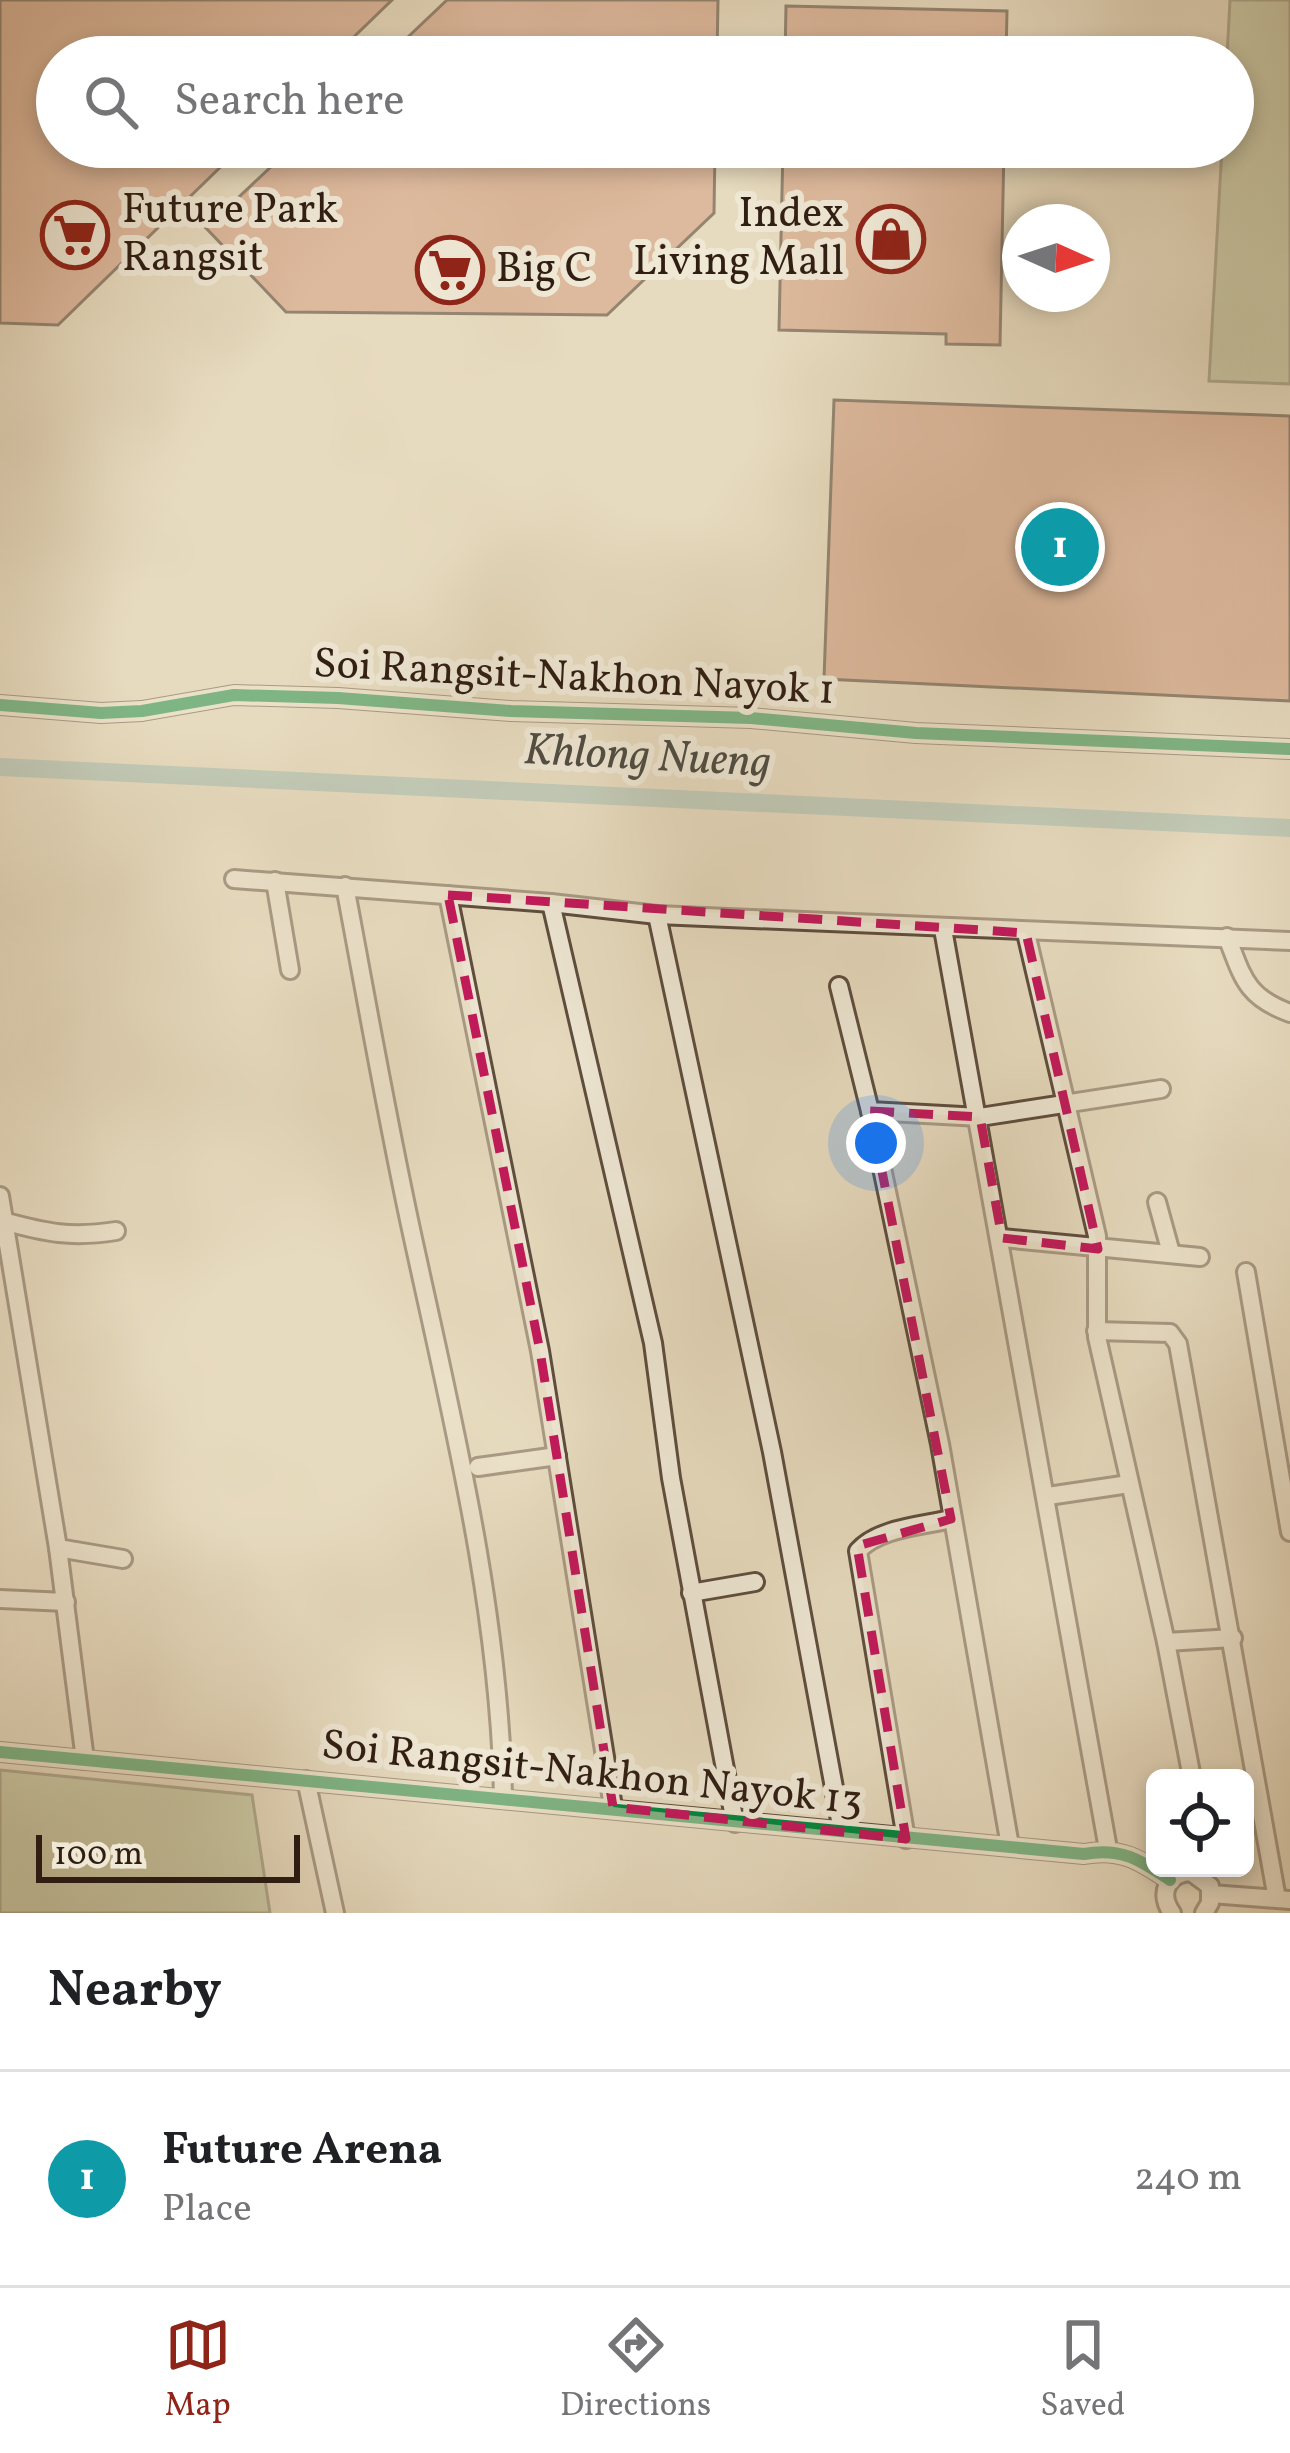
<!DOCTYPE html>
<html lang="en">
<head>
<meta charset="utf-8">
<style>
	body { margin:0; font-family:Vollkorn,serif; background:#f2f2f2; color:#202124 }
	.controls { position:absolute; right:36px; bottom:36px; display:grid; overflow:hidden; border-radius:18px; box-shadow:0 6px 18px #0003 }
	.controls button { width:108px; height:108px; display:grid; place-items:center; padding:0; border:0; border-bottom:3px solid #e0e0e0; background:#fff; color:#202124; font:60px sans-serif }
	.compass { position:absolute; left:1002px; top:204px; width:108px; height:108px; border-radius:50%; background:#fff; box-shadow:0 6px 18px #0003; rotate:93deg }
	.scale { position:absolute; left:36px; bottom:30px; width:264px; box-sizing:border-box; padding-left:12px; border:6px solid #301e13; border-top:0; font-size:33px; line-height:42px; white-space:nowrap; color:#301e13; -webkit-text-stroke:9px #efe8d5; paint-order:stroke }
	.you { position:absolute; left:876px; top:1143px; width:42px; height:42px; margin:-30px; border:9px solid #fff; border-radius:50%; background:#1a73e8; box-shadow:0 0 0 18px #1a73e833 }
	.badge { display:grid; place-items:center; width:78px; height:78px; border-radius:50%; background:#8f2418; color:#fff; font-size:39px; font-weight:700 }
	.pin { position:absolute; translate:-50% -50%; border:6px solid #fff; box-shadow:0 3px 12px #0006 }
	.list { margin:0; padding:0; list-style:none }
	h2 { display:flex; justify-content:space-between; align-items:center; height:156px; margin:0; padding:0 48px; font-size:51px }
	h2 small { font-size:39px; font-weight:400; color:#757577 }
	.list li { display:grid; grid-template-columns:78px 1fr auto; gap:36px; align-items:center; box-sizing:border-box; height:216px; padding:0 48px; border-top:3px solid #e0e0e0 }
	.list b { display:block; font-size:45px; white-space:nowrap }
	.list p { margin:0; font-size:39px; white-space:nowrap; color:#757577 }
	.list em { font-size:39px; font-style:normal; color:#757577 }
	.icon { flex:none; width:66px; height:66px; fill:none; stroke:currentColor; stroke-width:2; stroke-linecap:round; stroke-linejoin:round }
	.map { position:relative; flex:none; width:1290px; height:1913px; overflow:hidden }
	.search { position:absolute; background:#fff; box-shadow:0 6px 18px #0003; left:36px; right:36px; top:36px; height:132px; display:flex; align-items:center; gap:30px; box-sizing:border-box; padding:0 42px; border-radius:66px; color:#757577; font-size:45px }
	.sheet { height:372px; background:#fff }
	nav { display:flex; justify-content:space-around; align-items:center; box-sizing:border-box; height:168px; border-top:3px solid #e0e0e0; background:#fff; font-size:33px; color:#757577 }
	nav a { display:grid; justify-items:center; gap:6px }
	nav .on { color:#8f2418 }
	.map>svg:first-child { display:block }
</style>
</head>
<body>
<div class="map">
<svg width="1290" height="1913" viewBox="0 0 1290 1913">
	<rect width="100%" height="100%" fill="#e7dbbf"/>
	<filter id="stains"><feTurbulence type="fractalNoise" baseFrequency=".00167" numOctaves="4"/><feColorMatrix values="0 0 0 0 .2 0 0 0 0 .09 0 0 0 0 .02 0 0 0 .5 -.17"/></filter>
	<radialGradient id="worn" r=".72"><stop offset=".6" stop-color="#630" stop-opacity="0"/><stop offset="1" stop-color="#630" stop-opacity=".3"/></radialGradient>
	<g fill="#b1c196" stroke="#707054" stroke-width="3">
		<polygon points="1230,0 1290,0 1290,384 1209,381 1222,147 1233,147 1233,57 1227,57"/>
		<polygon points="0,1770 252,1795 270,1913 0,1913"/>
	</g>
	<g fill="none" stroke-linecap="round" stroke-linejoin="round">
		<polyline stroke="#97bbb2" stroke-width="18" points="0,767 1290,828"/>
	</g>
	<g fill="#d09173" stroke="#301e13" stroke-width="3">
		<polygon points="0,0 392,0 333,57 57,57 57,147 241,147 58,325 0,323"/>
		<polygon points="447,0 718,0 717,57 387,57"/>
		<polygon points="786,6 1007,11 1006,57 785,57"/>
		<polygon points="292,147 715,147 714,213 607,315 286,312 206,228"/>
		<polygon points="783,147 1004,147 1000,345 946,344 946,334 779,330"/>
		<polygon points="834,400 1290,416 1290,701 824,679"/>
	</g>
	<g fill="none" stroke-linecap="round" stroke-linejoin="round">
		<g stroke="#5e4d3e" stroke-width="22">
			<g id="minor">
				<polyline points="0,705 101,713 142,711 234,695 338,698 511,711 751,718 916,733 1290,749"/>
				<polyline points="234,879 551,903 657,915 1290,941"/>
				<polyline points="275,881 290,970"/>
				<path d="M345,886C368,1008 389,1131 416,1252C455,1431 500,1615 503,1799"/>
				<polyline points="448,895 540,1351 613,1807"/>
				<polyline points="551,903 653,1343 671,1478 735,1823"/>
				<polyline points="657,915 772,1452 842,1831"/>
				<polyline points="943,929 1108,1849"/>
				<polyline points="1026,933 1097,1236 1097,1337 1166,1642 1233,1638"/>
				<path d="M1227,937C1243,978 1246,997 1290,1013"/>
				<polyline points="839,986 870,1111 980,1117 1161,1089"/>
				<polyline points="870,1111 940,1444 1010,1846"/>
				<polyline points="0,1196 58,1548 85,1760"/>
				<polyline points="1157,1202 1171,1253"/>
				<path d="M3,1221C47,1233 71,1238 116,1231"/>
				<polyline points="1002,1238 1200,1257"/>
				<polyline points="1246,1272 1290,1532"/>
				<polyline points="1096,1331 1170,1333 1178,1344 1277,1899"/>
				<polyline points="478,1467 557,1456"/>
				<polyline points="1048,1496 1129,1484"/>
				<polyline points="58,1548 123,1559"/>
				<polyline points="691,1593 755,1582"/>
				<polyline points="0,1599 66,1602"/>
				<polyline points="1166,1642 1192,1778"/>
				<path d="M0,1752L1084,1854C1121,1847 1140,1860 1170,1880"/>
				<polyline points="306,1780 335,1913"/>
				<path d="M906,1839L858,1551C878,1528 922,1526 951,1519"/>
				<polyline points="1211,1894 1290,1900"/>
				<path d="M1172,1913C1158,1894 1167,1873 1191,1872L1210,1886V1903L1204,1913"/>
			</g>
		</g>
		<use href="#minor" stroke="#efe8d5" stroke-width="16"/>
		<g stroke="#efe8d5" stroke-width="20">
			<g id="cycleway">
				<polyline points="0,705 101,713 142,711 234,695 338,698 511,711 751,718 916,733 1290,749"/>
				<path d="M0,1752L1084,1854C1121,1847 1140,1860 1170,1880"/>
			</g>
		</g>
		<use href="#cycleway" stroke="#00873e" stroke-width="12"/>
	</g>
	<path d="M0 0H1290V1913H0ZM448,895L1026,933L1098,1249L1002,1238L980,1117L870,1111L951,1519L857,1546L906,1839L613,1807L540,1351Z" fill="#e7dbbf" fill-opacity=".55" fill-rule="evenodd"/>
	<path fill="none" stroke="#c2185b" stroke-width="9" stroke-dasharray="24 15" stroke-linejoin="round" d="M448,895L1026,933L1098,1249L1002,1238L980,1117L870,1111L951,1519L857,1546L906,1839L613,1807L540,1351Z"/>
	<defs>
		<g id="supermarket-ring" transform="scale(3.45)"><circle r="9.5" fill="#efe8d5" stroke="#8f2418" stroke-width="1.5"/><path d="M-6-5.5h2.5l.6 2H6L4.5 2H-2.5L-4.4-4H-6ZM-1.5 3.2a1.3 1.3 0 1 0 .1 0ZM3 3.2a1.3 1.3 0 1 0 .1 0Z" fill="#8f2418"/></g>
		<g id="shop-ring" transform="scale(3.45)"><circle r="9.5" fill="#efe8d5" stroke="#8f2418" stroke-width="1.5"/><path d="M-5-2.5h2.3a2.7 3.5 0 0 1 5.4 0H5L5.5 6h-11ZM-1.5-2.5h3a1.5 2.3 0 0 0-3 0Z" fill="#8f2418"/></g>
	</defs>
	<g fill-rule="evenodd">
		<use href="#supermarket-ring" x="75" y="235"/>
		<use href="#shop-ring" x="891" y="239"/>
		<use href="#supermarket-ring" x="450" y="270"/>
	</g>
	<g text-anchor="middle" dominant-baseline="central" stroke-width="12" stroke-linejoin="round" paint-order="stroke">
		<g font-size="42" fill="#301e13" stroke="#efe8d5" text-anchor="start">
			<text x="122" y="211">Future Park<tspan x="122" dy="48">Rangsit</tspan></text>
			<text x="844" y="215" text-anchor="end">Index<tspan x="844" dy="48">Living Mall</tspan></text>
			<text x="496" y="270">Big C</text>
		</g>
		<g font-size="42" fill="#301e13" stroke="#efe8d5">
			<text transform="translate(574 679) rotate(3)">Soi Rangsit-Nakhon Nayok 1</text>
			<text transform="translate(592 1775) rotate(6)">Soi Rangsit-Nakhon Nayok 13</text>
		</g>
		<g font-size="45" font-style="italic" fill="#4f4d43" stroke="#efe8d5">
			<text transform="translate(647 758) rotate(3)">Khlong Nueng</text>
		</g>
	</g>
	<rect width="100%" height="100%" filter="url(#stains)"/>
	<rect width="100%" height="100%" fill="url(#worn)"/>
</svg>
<div class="controls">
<button><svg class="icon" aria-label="locate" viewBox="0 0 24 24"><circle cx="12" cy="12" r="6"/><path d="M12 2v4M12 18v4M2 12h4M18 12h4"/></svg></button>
</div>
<svg class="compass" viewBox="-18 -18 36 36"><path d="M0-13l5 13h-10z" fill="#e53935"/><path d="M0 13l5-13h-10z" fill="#757577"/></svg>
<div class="scale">100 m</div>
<div class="you"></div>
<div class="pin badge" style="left:1060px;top:547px;background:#0f9aa8">1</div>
<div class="search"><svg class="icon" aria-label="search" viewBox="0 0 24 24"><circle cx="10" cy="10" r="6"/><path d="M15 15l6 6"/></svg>Search here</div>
</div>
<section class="sheet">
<h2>Nearby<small></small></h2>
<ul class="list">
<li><span class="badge" style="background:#0f9aa8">1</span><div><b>Future Arena</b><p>Place</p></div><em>240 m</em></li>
</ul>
</section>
<nav>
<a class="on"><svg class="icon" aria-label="map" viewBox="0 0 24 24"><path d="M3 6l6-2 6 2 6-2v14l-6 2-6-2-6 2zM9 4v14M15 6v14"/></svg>Map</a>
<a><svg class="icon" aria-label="directions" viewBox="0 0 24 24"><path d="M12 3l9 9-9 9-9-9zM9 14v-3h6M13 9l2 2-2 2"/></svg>Directions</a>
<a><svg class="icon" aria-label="saved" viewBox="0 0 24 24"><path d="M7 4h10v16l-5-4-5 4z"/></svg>Saved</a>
</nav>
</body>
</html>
